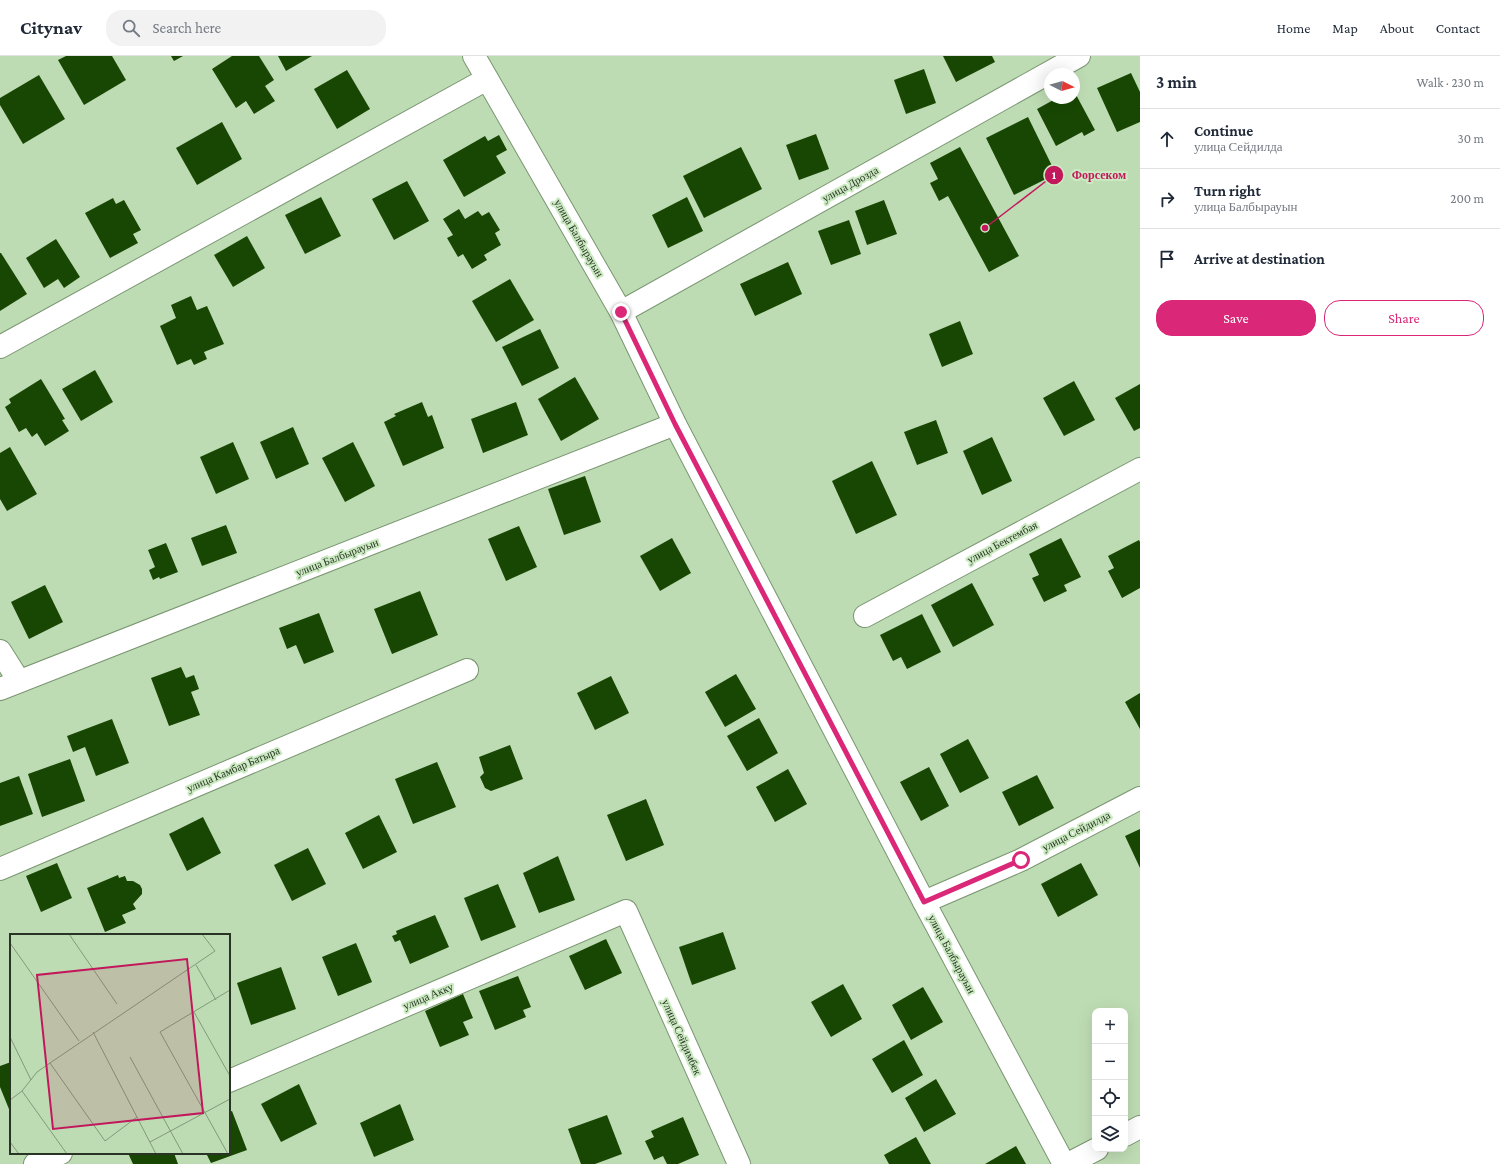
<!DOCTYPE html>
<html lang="en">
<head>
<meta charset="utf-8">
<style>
	body { margin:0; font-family:"Crimson Pro",serif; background:#f2f2f3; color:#1f2937 }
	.controls { position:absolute; right:12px; bottom:12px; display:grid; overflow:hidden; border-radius:8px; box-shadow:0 4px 16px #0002 }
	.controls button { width:36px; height:36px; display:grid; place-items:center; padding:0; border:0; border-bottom:1px solid #e0e1e3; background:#fff; color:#1f2937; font:20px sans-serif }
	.compass { position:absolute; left:1044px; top:12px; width:36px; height:36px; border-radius:50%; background:#fff; box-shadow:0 4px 16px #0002; rotate:96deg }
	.stop { position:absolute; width:12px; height:12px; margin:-9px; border:3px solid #db2777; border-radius:50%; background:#fff }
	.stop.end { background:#db2777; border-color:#fff; box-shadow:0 1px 4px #0008 }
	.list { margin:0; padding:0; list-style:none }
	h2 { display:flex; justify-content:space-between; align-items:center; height:52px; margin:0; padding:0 16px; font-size:17px }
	h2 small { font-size:13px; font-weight:400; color:#747a83 }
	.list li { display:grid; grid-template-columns:26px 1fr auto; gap:12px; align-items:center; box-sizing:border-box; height:60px; padding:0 16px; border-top:1px solid #e0e1e3 }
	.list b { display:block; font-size:15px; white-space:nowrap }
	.list p { margin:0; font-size:13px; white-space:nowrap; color:#747a83 }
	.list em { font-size:13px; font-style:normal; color:#747a83 }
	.actions { display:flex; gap:8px; padding:12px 16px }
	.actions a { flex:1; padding:9px 0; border:1px solid #db2777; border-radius:16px; text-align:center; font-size:14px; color:#db2777 }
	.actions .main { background:#db2777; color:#fff }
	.icon { flex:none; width:22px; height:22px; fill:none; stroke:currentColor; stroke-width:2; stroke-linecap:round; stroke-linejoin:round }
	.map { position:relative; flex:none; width:1140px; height:1108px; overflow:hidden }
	header { display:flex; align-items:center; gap:24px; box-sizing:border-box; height:56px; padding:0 20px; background:#fff; border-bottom:1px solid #e0e1e3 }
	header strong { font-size:19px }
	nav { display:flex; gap:22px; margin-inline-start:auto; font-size:14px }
	.search { width:280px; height:36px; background:#f2f2f3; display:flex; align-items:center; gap:10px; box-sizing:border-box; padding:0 14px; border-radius:16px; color:#747a83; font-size:15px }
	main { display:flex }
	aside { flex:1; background:#fff }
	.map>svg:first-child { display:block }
</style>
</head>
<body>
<header>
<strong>Citynav</strong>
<div class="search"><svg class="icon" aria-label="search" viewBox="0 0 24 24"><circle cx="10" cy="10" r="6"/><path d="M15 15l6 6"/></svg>Search here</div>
<nav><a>Home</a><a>Map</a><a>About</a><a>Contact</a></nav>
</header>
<main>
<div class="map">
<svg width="1140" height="1108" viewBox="0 0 1140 1108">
	<rect width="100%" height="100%" fill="#bedcb4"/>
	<g fill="#184603">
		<polygon points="66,0 112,0 126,24 84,49 58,4"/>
		<polygon points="171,0 183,0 174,5"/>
		<polygon points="232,0 259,0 274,24 265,30 275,45 254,58 246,45 236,52 212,13"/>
		<polygon points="278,0 312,0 286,15"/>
		<polygon points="943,0 992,0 995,6 956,26"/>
		<polygon points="924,13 936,47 906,58 894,24"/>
		<polygon points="347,14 370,53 337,73 314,33"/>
		<polygon points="1131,17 1140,36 1140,66 1117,76 1097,32"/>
		<polygon points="39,19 65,63 23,88 0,49 0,42"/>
		<polygon points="1074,35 1095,74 1084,80 1082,76 1056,90 1037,53 1057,42 1074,42"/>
		<polygon points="1028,61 1056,118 1014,139 986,82"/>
		<polygon points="222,66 242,103 197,129 176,92"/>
		<polygon points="816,78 829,113 799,124 786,89"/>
		<polygon points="499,79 507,94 496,100 506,117 464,141 443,104 485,80 488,85"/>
		<polygon points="741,91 762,133 704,162 683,120"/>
		<polygon points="960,91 1019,200 989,216 948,140 939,145 930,127 938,123 930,107"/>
		<polygon points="407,125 429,165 394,184 372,143"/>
		<polygon points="321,141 341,180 305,198 285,159"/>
		<polygon points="687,141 703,175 668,192 652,159"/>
		<polygon points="113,142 116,148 124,144 141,174 133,178 138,187 110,202 85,157"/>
		<polygon points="884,144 897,178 867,189 855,155"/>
		<polygon points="459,153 465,163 478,155 482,160 489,156 500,174 495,177 501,189 484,199 487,204 472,213 463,198 458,201 447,182 453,179 443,163"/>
		<polygon points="849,164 861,198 831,209 818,175"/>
		<polygon points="247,180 265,212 233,231 214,199"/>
		<polygon points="56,183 80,221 64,232 58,223 44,232 26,202"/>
		<polygon points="0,197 1,197 27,238 0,255"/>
		<polygon points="788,206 802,238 755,260 740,228"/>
		<polygon points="510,223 534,264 496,286 472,245"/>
		<polygon points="191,240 197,254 207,250 224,288 204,296 207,303 194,309 191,303 177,309 160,270 176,262 171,249"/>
		<polygon points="960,265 973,298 942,311 929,278"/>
		<polygon points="540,273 559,312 522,330 502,291"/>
		<polygon points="95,314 113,346 81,365 62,333"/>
		<polygon points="575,321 599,363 561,385 538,343"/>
		<polygon points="41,323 65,363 62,364 69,375 45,390 37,377 32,381 26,372 19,376 5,351 11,347 9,343"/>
		<polygon points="1074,325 1095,364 1064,380 1043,342"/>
		<polygon points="1140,328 1140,372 1134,375 1115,342"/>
		<polygon points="422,346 428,361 432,359 444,392 403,410 384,366 396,360 394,358"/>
		<polygon points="516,346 528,379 483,397 471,363"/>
		<polygon points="936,364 948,397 917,409 904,376"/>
		<polygon points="293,371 309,408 276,423 260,386"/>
		<polygon points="992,381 1012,425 982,439 963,395"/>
		<polygon points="233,386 249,423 216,438 200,401"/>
		<polygon points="353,386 375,430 345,446 322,402"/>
		<polygon points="10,391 37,438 7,455 0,443 0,397"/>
		<polygon points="872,405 897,459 856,478 832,425"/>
		<polygon points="585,420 601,466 564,479 548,433"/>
		<polygon points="226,469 237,497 202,510 191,482"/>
		<polygon points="519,470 537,511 506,525 488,483"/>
		<polygon points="672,482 691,517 660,535 640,500"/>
		<polygon points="1061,482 1081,521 1064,529 1067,535 1044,546 1032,522 1039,519 1029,498"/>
		<polygon points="1139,484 1140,486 1140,532 1122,542 1108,515 1114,512 1108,500"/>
		<polygon points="166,487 178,516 160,523 159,521 153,524 149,514 155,511 148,494"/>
		<polygon points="972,527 994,569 953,591 931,549"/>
		<polygon points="45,529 63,566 29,583 11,546"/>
		<polygon points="420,535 438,579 392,598 374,553"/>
		<polygon points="319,557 334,596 304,608 296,589 287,593 279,572"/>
		<polygon points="922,558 941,596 907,613 901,601 893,605 880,579"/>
		<polygon points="181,611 186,622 194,619 199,633 191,636 200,659 169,670 151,622"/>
		<polygon points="736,618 756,653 725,671 705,636"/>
		<polygon points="611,620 629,657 595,674 577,637"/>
		<polygon points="1140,637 1140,673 1125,646"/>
		<polygon points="759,662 778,697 747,715 727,680"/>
		<polygon points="112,663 129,707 96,720 85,691 73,696 67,680"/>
		<polygon points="968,683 989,722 960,737 940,698"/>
		<polygon points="510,689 523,723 491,735 485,732 480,721 484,717 479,701"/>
		<polygon points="70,703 85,745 42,761 28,718"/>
		<polygon points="437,706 456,751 413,768 395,723"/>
		<polygon points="929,711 949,750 921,765 900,726"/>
		<polygon points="788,713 807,748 775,766 756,731"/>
		<polygon points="1037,719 1054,752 1019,770 1002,736"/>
		<polygon points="19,720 33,758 0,770 0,727"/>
		<polygon points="646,743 664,789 626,805 607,759"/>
		<polygon points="379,759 397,796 363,813 345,777"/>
		<polygon points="203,761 221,797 187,815 169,778"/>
		<polygon points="1140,773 1140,812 1125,780"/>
		<polygon points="308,792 326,828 292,845 274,809"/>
		<polygon points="558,800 575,844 539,857 523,817"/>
		<polygon points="57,807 72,842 41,856 26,820"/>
		<polygon points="1081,807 1098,839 1058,861 1041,828"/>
		<polygon points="118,819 119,822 125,820 127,825 133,825 140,829 142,833 142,838 133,848 136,853 122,859 126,867 105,876 87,832"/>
		<polygon points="498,828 516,871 481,885 464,842"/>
		<polygon points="435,859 449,891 410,908 400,884 395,886 392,880 397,878 396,875"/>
		<polygon points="723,876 736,913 692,929 679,891"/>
		<polygon points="606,883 622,917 585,934 569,900"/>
		<polygon points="356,887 372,926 338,940 322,901"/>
		<polygon points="281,911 296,953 251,969 237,927"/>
		<polygon points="518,920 531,951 523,954 526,961 495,974 479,935"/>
		<polygon points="843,928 862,963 831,981 811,946"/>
		<polygon points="923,931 943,966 911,984 892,949"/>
		<polygon points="463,938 473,962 463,966 469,979 440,991 425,955"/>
		<polygon points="904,984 923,1019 892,1037 872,1003"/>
		<polygon points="11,1006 11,1058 0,1031 0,1010"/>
		<polygon points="936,1023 956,1058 924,1076 905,1042"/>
		<polygon points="299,1028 317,1068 281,1086 261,1048"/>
		<polygon points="400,1048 414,1084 374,1101 360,1067"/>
		<polygon points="232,1055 247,1094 211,1107 206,1097 229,1097 229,1056"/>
		<polygon points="607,1059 622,1098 595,1108 581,1108 568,1073"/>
		<polygon points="683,1061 699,1099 678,1108 667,1108 663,1100 654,1104 645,1085 654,1081 651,1075"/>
		<polygon points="916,1081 931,1108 889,1108 884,1099"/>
		<polygon points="1016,1090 1026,1108 985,1108"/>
		<polygon points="128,1097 174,1097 178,1108 133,1108"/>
	</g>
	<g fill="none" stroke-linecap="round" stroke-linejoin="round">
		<g stroke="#7a9671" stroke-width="24">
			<g id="minor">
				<polyline points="474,0 621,256 675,368 924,846 1064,1108"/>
				<polyline points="621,256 1079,0"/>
				<polyline points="0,291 487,23"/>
				<polyline points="865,560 1140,413"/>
				<polyline points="0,595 19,625"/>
				<polyline points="0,633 675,368"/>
				<polyline points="0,813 467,614"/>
				<polyline points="924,846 1021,804 1140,742"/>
				<polyline points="229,1025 626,855 739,1108"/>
				<polyline points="1125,1079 1140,1071"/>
				<polyline points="35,1108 61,1097"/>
				<polyline points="1068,1108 1097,1093"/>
			</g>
		</g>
		<use href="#minor" stroke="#fff" stroke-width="22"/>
	</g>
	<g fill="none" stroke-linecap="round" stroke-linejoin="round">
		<polyline stroke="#db2777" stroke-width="5" points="621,256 675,368 924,846 1021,804"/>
	</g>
	<g text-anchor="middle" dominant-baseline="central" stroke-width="4" stroke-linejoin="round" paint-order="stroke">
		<g font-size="11" fill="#293425" stroke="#cbeac1">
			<text transform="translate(850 128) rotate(-29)">улица Дрозда</text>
			<text transform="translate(579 182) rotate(60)">улица Балбырауын</text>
			<text transform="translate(1002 486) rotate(-28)">улица Бектембая</text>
			<text transform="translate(337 501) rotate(-21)">улица Балбырауын</text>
			<text transform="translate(233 713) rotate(-23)">улица Камбар Батыра</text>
			<text transform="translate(1076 775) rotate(-27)">улица Сейдилда</text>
			<text transform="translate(952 898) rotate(62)">улица Балбырауын</text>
			<text transform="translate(428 940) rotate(-23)">улица Акку</text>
			<text transform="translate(682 981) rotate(66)">улица Сейдимбек</text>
		</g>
	</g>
	<g transform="translate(10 878)">
		<rect width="220" height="220" fill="#bedcb4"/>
		<path fill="none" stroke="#82997b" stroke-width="1" d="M59,0L107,70M0,9L69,107M186,31L206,66M184,78L220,142M83,98L146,220M0,103L21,146M120,123L173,220M40,129L95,207L127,183M12,157L57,220M0,166L12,157L27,138L40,129L205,17L192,0M0,208L9,220M140,208L220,165M218,220L150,98L220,56"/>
		<path fill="#c2185b" fill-opacity="0.15" stroke="#c2185b" stroke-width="2" d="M177,25L193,179L43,195L27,41Z"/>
		<rect width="220" height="220" fill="none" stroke="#293425" stroke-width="2"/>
	</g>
	<path fill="none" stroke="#c2185b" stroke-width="1.5" d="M985 172L1054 119"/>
	<g fill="#c2185b" stroke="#cbeac1" stroke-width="1.5">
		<circle cx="985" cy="172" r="4"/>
		<circle cx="1054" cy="119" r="10"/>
	</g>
	<g font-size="12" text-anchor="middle" font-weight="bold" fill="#fff">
		<text x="1054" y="123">1</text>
	</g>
	<g font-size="12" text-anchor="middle" font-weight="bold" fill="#c2185b" stroke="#cbeac1" stroke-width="4" stroke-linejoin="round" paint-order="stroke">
		<text x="1099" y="123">Форсеком</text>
	</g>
</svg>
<div class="controls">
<button>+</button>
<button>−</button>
<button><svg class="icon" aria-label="locate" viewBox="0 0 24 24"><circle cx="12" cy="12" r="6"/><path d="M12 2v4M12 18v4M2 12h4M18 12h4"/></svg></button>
<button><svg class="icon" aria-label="layers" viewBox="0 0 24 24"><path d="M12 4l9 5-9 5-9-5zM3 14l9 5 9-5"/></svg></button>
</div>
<svg class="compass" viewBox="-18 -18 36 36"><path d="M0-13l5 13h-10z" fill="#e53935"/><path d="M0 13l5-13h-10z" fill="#747a83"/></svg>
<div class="stop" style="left:1021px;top:804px"></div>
<div class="stop end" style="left:621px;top:256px"></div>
</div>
<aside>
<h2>3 min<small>Walk · 230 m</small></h2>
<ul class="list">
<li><svg class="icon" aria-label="ahead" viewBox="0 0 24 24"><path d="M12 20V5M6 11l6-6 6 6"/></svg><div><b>Continue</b><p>улица Сейдилда</p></div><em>30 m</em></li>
<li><svg class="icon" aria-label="right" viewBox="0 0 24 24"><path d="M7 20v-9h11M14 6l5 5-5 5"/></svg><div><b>Turn right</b><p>улица Балбырауын</p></div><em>200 m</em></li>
<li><svg class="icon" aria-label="arrive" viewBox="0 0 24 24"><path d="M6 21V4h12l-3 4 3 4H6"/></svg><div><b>Arrive at destination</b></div></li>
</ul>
<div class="actions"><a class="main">Save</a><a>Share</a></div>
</aside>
</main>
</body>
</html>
